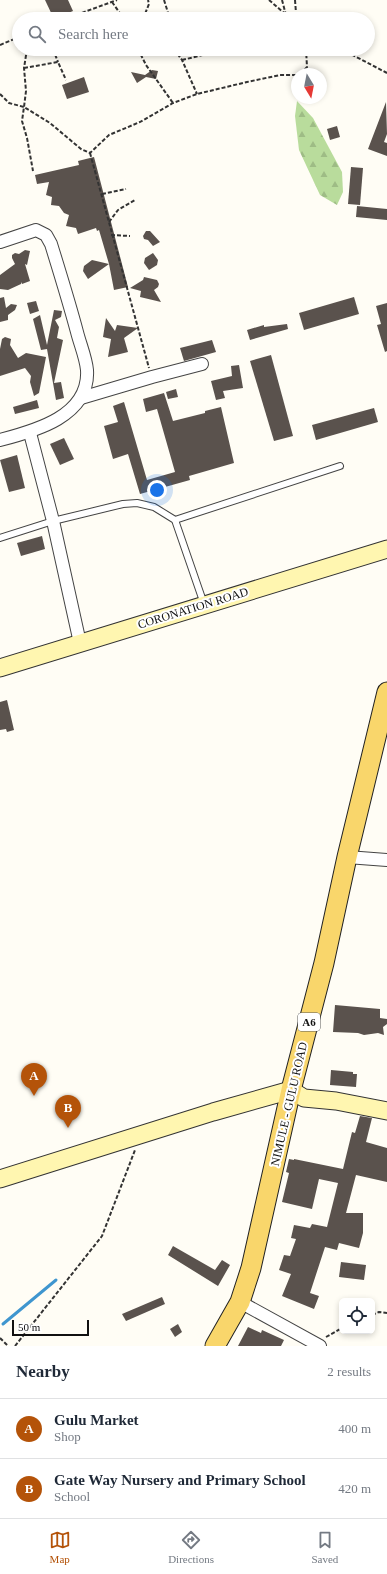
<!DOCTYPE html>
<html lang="en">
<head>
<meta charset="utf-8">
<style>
	body { margin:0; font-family:"Times New Roman",serif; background:#f6f6f7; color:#1f2937 }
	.controls { position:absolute; right:12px; bottom:12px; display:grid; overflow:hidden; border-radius:6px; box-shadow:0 2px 6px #0003 }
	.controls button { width:36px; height:36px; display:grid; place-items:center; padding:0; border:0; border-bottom:1px solid #e0e1e3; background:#fff; color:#1f2937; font:20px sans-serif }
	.compass { position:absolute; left:291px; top:68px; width:36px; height:36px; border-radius:50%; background:#fff; box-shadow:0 2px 6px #0003; rotate:170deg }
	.scale { position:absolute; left:12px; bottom:10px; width:77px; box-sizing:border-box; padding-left:4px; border:2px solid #111; border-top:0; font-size:11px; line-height:14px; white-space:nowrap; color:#111; -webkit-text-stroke:3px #fff; paint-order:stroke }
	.you { position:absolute; left:157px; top:490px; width:14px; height:14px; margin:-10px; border:3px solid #fff; border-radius:50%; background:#1a73e8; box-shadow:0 0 0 6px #1a73e833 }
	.badge { display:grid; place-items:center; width:26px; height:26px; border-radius:50%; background:#b45309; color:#fff; font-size:13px; font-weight:700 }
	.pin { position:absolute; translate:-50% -33px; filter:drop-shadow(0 1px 2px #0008) }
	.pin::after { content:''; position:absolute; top:21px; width:14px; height:12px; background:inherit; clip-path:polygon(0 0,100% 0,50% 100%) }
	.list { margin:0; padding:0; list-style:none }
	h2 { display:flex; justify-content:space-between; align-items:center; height:52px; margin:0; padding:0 16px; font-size:17px }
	h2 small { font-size:13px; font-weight:400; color:#747a83 }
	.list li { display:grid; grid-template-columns:26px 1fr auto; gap:12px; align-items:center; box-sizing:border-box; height:60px; padding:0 16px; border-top:1px solid #e0e1e3 }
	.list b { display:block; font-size:15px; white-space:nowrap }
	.list p { margin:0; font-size:13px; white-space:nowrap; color:#747a83 }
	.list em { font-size:13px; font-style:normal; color:#747a83 }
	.icon { flex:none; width:22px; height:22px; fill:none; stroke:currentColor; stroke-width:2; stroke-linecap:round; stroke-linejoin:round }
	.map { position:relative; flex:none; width:387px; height:1346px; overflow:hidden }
	.search { position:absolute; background:#fff; box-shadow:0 2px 6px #0003; left:12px; right:12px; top:12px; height:44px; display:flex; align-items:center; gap:10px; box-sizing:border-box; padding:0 14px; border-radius:22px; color:#747a83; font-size:15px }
	.sheet { height:172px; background:#fff }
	nav { display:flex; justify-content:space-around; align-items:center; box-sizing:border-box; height:56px; border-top:1px solid #e0e1e3; background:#fff; font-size:11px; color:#747a83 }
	nav a { display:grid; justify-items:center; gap:2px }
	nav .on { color:#b45309 }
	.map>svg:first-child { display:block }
</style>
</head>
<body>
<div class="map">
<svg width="387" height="1346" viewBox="0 0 387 1346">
	<defs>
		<pattern id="forest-firs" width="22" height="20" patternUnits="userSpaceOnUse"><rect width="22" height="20" fill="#b9dc9c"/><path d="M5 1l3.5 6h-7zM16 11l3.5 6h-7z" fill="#9ebc85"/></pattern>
	</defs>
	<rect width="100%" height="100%" fill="#fffdf5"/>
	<polygon fill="url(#forest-firs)" points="297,101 313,118 342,172 343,192 337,205 320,195 299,150 295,116"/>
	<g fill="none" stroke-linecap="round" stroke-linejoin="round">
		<polyline stroke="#3f96cf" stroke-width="3" points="3,1324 56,1280"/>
	</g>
	<g fill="#5a524d">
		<polygon points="45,0 68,0 73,11 54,19"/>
		<polygon points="152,70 158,71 156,79 146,77 137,83 131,72 145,75"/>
		<polygon points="84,77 89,92 67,99 62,85"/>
		<polygon points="386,102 387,134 384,142 387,143 387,156 368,149"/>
		<polygon points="337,126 340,137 330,140 327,129"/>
		<polygon points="94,157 128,287 114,290 109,264 88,279 83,271 84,266 92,260 109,264 99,230 97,231 96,228 78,234 76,228 66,226 69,215 64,213 59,206 51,205 52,197 46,195 49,182 37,184 35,175 79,165 78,161"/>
		<polygon points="351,167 363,168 360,205 348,204"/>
		<polygon points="357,206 387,209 387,220 356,217"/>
		<polygon points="146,231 150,231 160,242 153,246 148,240 144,239 143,236"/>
		<polygon points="25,250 30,251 27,265 25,264 30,281 22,284 22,282 21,284 8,290 0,289 0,275 15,264 12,258 12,255 15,253 19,254"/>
		<polygon points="153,253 158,260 157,265 149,270 144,263 145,258"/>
		<polygon points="144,277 157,280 159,284 158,287 154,290 161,302 140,297 141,291 130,288 143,280"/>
		<polygon points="4,297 6,308 11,304 17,305 15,310 8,315 8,320 0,322 0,298"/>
		<polygon points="354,297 359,314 304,330 299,313"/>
		<polygon points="36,301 39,311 30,314 27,303"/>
		<polygon points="387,303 387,351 385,352 377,325 381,324 376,306"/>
		<polygon points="54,310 62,311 61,317 55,320 59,327 57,338 63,340 54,383 61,382 64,398 56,400 47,349 41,350 33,319 40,315 47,345"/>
		<polygon points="106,318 115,331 117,325 138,328 124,338 128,352 108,357 111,339 103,337"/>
		<polygon points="287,324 288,329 250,340 247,330 264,325 264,327"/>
		<polygon points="5,337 11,339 10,345 18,358 26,353 46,357 39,393 34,396 30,382 31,376 25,368 0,376 0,349 2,339"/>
		<polygon points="212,340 216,352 184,361 180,348"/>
		<polygon points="271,355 293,436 274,441 250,361"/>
		<polygon points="239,365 243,388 223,391 225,398 216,400 211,381 232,376 231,366"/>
		<polygon points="176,389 178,397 168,399 166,392"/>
		<polygon points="164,393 173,421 205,413 205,411 221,407 234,463 189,476 190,480 140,494 128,454 113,459 104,426 118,422 113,406 124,402 147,480 175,472 157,409 146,412 143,399"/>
		<polygon points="37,400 39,408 15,414 13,407"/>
		<polygon points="374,408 378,422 316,440 312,425"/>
		<polygon points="64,438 74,459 60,465 50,444"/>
		<polygon points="17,455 25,488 9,492 0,460"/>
		<polygon points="42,536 45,549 21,556 17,543"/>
		<polygon points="7,700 14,730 7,732 6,729 0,730 0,702"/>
		<polygon points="335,1005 380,1009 380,1018 387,1019 387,1024 383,1027 384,1035 378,1033 364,1035 358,1033 333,1032"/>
		<polygon points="331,1070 353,1072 353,1074 357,1074 356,1087 330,1085"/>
		<polygon points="360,1116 372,1118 366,1142 387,1148 387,1182 356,1175 346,1213 363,1213 363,1233 359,1248 339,1243 337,1250 325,1247 310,1293 319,1296 314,1309 282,1296 291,1274 279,1270 284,1255 290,1256 296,1239 291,1238 294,1225 310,1228 312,1224 327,1227 338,1183 319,1179 312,1209 282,1202 289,1173 286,1172 289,1159 294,1160 294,1159 343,1169 352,1132 355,1133"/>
		<polygon points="173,1246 215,1270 222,1260 230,1265 218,1286 168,1255"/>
		<polygon points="341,1262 366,1265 364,1280 339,1277"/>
		<polygon points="162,1297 165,1304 126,1321 122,1314"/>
		<polygon points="178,1324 182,1332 175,1337 170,1329"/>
		<polygon points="248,1327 261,1333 262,1330 284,1340 281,1346 238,1346"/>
	</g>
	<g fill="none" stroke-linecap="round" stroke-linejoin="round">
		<g stroke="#444" stroke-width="8">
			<g id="lane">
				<polyline points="175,520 340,466"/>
				<polyline points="0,538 53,521 123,504 137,503 154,507 175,520 204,604"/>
			</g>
		</g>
		<g stroke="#444" stroke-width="14">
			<g id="street">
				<path d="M0,242L36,230L46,235L51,244C60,273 69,302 77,332C80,344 86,358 87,370C90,416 35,431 0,440"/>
				<polyline points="81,398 152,377 202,364"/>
				<polyline points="30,433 53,521 80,643"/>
				<polyline points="347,857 387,860"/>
				<polyline points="240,1302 320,1346"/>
			</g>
		</g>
		<g stroke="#333" stroke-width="19">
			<g id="secondary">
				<polyline points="0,668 387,549"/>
				<polyline points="0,1179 213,1112 291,1090 304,1098 336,1101 387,1111"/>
			</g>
		</g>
		<g stroke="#222" stroke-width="21">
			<polyline id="primary" points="215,1346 240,1302 251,1268 291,1090 324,963 347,857 387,692"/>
		</g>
		<g stroke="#333" stroke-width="2" stroke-dasharray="4 2" stroke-linecap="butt">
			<polyline points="164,0 170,19"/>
			<polyline points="269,0 291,19"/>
			<polyline points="282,0 287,19"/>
			<polyline points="295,0 296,13 298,19"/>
			<polyline points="112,2 124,19"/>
			<polyline points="65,19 117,0"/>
			<polyline points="143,19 149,4 148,0"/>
			<polyline points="0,45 19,37"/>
			<polyline points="27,49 24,68 26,91 24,107 50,123 81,149 90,153 109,135 140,122 173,103 197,94 247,82 280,75 297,75"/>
			<polyline points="53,49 58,62"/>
			<polyline points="138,49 146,65 173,103"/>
			<polyline points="174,49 182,60 197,94"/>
			<polyline points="341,49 387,73"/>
			<polyline points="182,60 207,54 231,52 239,49"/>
			<polyline points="24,68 58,62 66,80"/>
			<polyline points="301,74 307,67 306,49"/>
			<polyline points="0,94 9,103 24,107 22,121 27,138 33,171"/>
			<polyline points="90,153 149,368"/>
			<polyline points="102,194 126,189"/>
			<polyline points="109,222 118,210 135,200"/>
			<polyline points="111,235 130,236"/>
			<polyline points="372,1315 379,1312 387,1313"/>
			<polyline points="326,1337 342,1328"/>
			<polyline points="0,1338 8,1346"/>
			<polyline points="15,1346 102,1236 135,1150"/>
		</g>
		<use href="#lane" stroke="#fff" stroke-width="6"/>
		<use href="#street" stroke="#fff" stroke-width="12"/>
		<use href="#secondary" stroke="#fff6b0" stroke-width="17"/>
		<use href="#primary" stroke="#f9d66b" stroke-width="19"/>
	</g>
	<g text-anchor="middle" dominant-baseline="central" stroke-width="4" stroke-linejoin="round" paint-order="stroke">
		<rect fill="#fff" stroke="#585858" stroke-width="1" x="298" y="1013" width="22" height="18" rx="3"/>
		<g font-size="11" font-weight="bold" fill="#111">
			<text x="309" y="1022">A6</text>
		</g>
		<g font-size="12" fill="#111" stroke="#fff">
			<text transform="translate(193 608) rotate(-17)">CORONATION ROAD</text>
			<text transform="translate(289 1104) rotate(-77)">NIMULE - GULU ROAD</text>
		</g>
	</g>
</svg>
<div class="controls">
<button><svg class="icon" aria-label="locate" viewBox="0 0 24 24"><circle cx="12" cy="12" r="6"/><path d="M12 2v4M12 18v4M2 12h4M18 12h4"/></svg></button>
</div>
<svg class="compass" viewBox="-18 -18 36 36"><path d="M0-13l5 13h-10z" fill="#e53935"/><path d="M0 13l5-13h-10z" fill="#747a83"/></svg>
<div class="scale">50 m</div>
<div class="you"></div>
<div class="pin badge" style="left:34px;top:1096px">A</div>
<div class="pin badge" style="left:68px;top:1128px">B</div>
<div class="search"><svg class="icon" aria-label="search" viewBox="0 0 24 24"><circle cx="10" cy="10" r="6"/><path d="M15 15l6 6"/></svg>Search here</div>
</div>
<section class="sheet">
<h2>Nearby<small>2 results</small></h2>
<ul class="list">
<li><span class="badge">A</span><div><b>Gulu Market</b><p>Shop</p></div><em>400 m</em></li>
<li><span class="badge">B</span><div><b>Gate Way Nursery and Primary School</b><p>School</p></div><em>420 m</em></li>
</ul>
</section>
<nav>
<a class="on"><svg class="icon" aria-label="map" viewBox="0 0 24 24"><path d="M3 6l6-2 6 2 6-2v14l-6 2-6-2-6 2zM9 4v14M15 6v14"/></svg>Map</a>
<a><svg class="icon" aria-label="directions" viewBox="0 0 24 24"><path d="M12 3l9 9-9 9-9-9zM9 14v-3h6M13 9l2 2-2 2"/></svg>Directions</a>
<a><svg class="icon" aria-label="saved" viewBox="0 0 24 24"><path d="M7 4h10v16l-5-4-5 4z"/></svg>Saved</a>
</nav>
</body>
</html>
